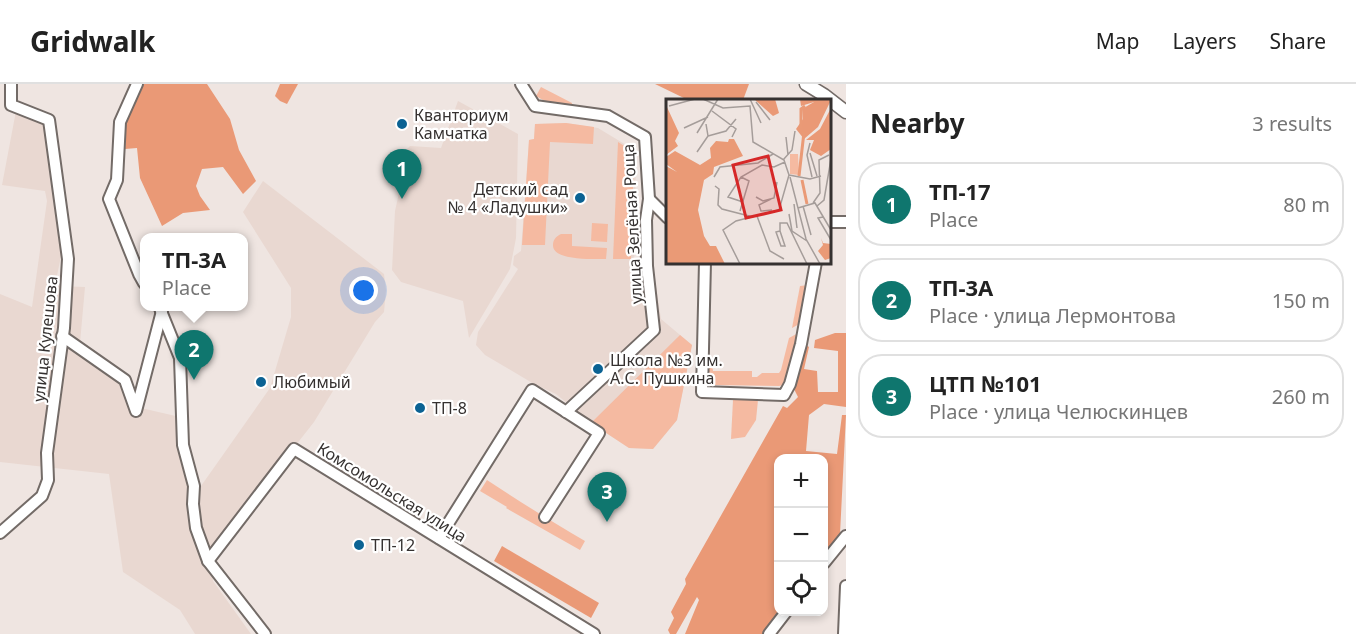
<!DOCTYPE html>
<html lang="en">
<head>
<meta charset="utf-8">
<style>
	body { margin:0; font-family:"Noto Sans",sans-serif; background:#f6f6f6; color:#222 }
	.controls { position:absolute; right:18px; bottom:18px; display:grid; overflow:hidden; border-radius:12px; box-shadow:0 3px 9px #0003 }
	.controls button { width:54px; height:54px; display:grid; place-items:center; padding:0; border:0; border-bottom:2px solid #e0e0e0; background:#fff; color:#222; font:30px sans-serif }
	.you { position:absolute; left:364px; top:207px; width:21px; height:21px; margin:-15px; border:4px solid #fff; border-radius:50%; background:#1a73e8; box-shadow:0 0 0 9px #1a73e833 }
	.badge { display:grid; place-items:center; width:39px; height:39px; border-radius:50%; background:#0f766e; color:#fff; font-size:20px; font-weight:700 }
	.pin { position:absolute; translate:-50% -50px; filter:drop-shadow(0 2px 3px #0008) }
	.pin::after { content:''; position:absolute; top:32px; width:21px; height:18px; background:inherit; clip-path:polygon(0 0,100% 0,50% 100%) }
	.popup { position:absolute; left:140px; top:149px; width:108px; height:78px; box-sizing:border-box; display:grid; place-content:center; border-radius:12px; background:#fff; filter:drop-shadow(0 2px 4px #0005); font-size:20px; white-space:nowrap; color:#767676 }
	.popup b { font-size:22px; color:#222 }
	.popup::after { content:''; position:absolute; left:50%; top:100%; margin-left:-12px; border:12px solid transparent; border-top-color:#fff }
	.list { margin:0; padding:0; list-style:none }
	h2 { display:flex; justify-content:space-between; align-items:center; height:78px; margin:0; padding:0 24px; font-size:26px }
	h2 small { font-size:20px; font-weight:400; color:#767676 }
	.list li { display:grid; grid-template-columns:39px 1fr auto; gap:18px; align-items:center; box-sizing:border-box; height:84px; margin:0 12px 12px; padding:0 12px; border:2px solid #e0e0e0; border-radius:24px }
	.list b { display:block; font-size:22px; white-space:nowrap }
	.list p { margin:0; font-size:20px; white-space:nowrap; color:#767676 }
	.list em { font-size:20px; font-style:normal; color:#767676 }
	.icon { flex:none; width:33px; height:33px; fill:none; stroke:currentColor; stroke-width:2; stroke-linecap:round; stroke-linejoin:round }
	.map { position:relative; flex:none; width:846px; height:550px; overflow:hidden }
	header { display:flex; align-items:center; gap:36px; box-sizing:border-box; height:84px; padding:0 30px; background:#fff; border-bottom:2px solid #e0e0e0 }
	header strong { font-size:28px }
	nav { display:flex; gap:33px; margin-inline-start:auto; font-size:21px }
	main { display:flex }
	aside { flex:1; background:#fff }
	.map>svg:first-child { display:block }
</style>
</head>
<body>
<header>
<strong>Gridwalk</strong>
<nav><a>Map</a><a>Layers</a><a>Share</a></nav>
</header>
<main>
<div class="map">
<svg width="846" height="550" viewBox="0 0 846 550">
	<rect width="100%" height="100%" fill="#efe5e1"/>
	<g fill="#e9d8d1">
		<polygon points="458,17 518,50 516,154 510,185 469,254 463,217 401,198 392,186 395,127 399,109 402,109 403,69 410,62 441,64"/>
		<polygon points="16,27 45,38 62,167 55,202 85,203 79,270 136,308 141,324 180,333 193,404 201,402 270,304 291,233 291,204 243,128 263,97 384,190 386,206 384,228 375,238 314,338 212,468 213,497 251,550 195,550 180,526 123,488 109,390 0,378 0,210 32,223 47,117 45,107 2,101"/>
		<polygon points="566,39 598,44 636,67 634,192 655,196 661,235 692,261 677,336 653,365 629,364 591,339 556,310 534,300 485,271 476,261 478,248 518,185 513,181 514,172 521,167 529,56 534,55 535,40"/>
	</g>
	<g fill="#f5baa1">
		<polygon points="541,3 572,19 572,22 550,20 536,12"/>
		<polygon points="566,39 594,43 593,60 550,58 545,161 522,161 529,56 534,55 535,40"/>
		<polygon points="618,58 634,68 631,175 613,175"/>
		<polygon points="592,139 608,140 607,158 591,157"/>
		<path d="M561,150H572V162L607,164L606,175C595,175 552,177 553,161C553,155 557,152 561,150Z"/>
		<polygon points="809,201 801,239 792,244 800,202"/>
		<path d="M800,248L788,295L784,301L779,302L713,301C706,295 705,285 712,279L713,287H752V293H757L762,289H779L781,286L789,254Z"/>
		<polygon points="680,251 692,261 677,336 653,365 629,364 591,339"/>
		<polygon points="733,316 758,316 756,336 745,353 731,355"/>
		<path d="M487,396C519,417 552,438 585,457L580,466L506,424L507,423L480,407Z"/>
	</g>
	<g fill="#ea9976">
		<polygon points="144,0 207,0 230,35 239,66 256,97 243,110 223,83 202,85 196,102 200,112 210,126 183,129 162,142 140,94 137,64 125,65 126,39"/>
		<polygon points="280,0 298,0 287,20 280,17 275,12"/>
		<polygon points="655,0 749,0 743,16 688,16"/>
		<polygon points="835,249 846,249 846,323 824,320 809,331 806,367 837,370 842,331 846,331 840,450 824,470 824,374 778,374 778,527 763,550 685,550 699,516 697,513 676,550 670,550 668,546 674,534 671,528 686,500 685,495 783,322 787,324 798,313 794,305 803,262 806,261 809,263 804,285 817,287 818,308 838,308 838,267 814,264 815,256"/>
		<polygon points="502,462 599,519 591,534 494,477"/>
	</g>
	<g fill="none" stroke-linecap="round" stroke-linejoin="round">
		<g stroke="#736b67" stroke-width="14">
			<g id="minor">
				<polyline points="137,0 120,38 117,96 109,115 139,190 144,199"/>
				<polyline points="521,0 535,22 608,32 645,53 649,115 646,136 647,182 654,246 566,328"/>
				<polyline points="649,115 668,134"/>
				<polyline points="830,138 846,138"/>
				<polyline points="705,178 702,308 784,311 790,300 801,260 816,178"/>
				<polyline points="159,222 180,274 183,361 194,402 193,420 196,444 208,477 265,550"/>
				<polyline points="62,252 125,296 136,327 162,227"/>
				<polyline points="0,449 42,412 48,396 47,369 64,244 68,175 49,36 11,21 11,0"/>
				<polyline points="439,454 532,306 599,349 545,433"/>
				<polyline points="208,477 294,365 594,550"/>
				<polyline points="824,479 846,452"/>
				<polyline points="769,550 786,528"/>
				<polyline points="844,550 846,502"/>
			</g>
		</g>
		<g stroke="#736b67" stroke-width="15">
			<polyline id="tertiary" points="806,0 824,11 846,28"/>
		</g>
		<use href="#minor" stroke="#fff" stroke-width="10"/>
		<use href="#tertiary" stroke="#fff" stroke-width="12"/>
	</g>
	<g fill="#0b6293" stroke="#fff" stroke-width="2">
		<circle cx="402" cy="40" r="6"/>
		<circle cx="580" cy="114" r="6"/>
		<circle cx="598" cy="285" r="6"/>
		<circle cx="261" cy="298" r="6"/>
		<circle cx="420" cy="324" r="6"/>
		<circle cx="359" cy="461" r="6"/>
	</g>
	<g text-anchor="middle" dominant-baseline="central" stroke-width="4.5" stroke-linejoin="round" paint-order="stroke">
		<g font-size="16" fill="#353130" stroke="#fff" text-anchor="start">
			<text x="414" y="31">Кванториум<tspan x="414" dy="18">Камчатка</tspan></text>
			<text x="568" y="105" text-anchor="end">Детский сад<tspan x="568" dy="18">№ 4 «Ладушки»</tspan></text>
			<text x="610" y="276">Школа №3 им.<tspan x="610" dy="18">А.С. Пушкина</tspan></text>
			<text x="273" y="298">Любимый</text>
			<text x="432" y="324">ТП-8</text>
			<text x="371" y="461">ТП-12</text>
		</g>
		<g font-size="16" fill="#353130" stroke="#fff">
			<text transform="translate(632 140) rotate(-93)">улица Зелёная Роща</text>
			<text transform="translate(45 255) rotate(-84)">улица Кулешова</text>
			<text transform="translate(392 408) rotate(32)">Комсомольская улица</text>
		</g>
	</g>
	<g transform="translate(666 15)">
		<rect width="165" height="165" fill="#efe5e1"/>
		<path d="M124,55H132L133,76L124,75Z" fill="#f5baa1"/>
		<path d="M88,0H109L113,14L107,17ZM134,0L165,1L152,28L138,40L130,30L137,20L136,10L148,3L135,7ZM165,9V50L155,57L144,51L148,41H140L154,30Z" fill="#ea9976"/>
		<path d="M0,6L13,34L9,42L12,47L0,56ZM63,40H68L77,57L48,68L47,75L38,81L32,111L38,137L44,147H50L59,165H0V67L11,73L0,65V58L9,52L34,66L45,59L44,49L50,42L62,43ZM155,139L157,144L165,145V159L159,161L152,152L157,146Z" fill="#ea9a76"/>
		<path fill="none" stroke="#ea9a76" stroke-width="3" d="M135,29V10L139,7M133,77L138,33M136,81L141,105"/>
		<path fill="none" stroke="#a59d9a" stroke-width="1.5" d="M37,0L57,9L84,7L87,43L118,61L123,76M84,0L95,24M90,3L104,21M3,7L29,0M46,12L70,30L66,38M18,29L42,18M31,34L52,0M42,37L60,32L70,20M120,38L122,56M144,44L141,56L146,78M31,53L42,37L40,25M144,54L151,77M117,61L126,51L129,32M123,76L144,80L155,77M48,78L54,68L92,64L107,55M124,78L140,140L154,165M49,87L53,90L52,106L56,110L87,118M90,98L97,102L108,99L111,83M105,100L93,106L95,112L106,111M77,103L62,98L75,78L96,66L108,68L119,63M147,104L154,94L153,61L163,56M128,105L131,129M137,107L145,136M151,107L158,101L165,60M132,109L149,104L165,131M74,112L83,82L75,78M123,115L126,132L141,142M91,117L104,152L118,160M157,118L152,119L165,141M114,132L119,147H115L110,133L114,132V124H121L141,165M74,165L57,131L70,122L113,111L123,76"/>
		<path fill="#d62828" fill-opacity="0.15" stroke="#d62828" stroke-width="3" d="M102,57L115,111L80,119L67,66Z"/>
		<rect width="165" height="165" fill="none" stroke="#353130" stroke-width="3"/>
	</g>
</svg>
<div class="controls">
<button>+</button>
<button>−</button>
<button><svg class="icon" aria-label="locate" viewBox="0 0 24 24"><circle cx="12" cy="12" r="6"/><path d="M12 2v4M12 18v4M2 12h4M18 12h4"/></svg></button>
</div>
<div class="you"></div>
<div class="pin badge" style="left:402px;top:115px">1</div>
<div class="pin badge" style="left:194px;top:296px">2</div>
<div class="popup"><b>ТП-3А</b>Place</div>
<div class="pin badge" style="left:607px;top:438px">3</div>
</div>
<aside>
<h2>Nearby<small>3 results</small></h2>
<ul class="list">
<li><span class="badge">1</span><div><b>ТП-17</b><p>Place</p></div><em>80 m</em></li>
<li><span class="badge">2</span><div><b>ТП-3А</b><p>Place · улица Лермонтова</p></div><em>150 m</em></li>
<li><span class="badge">3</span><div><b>ЦТП №101</b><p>Place · улица Челюскинцев</p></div><em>260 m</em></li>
</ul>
</aside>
</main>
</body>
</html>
